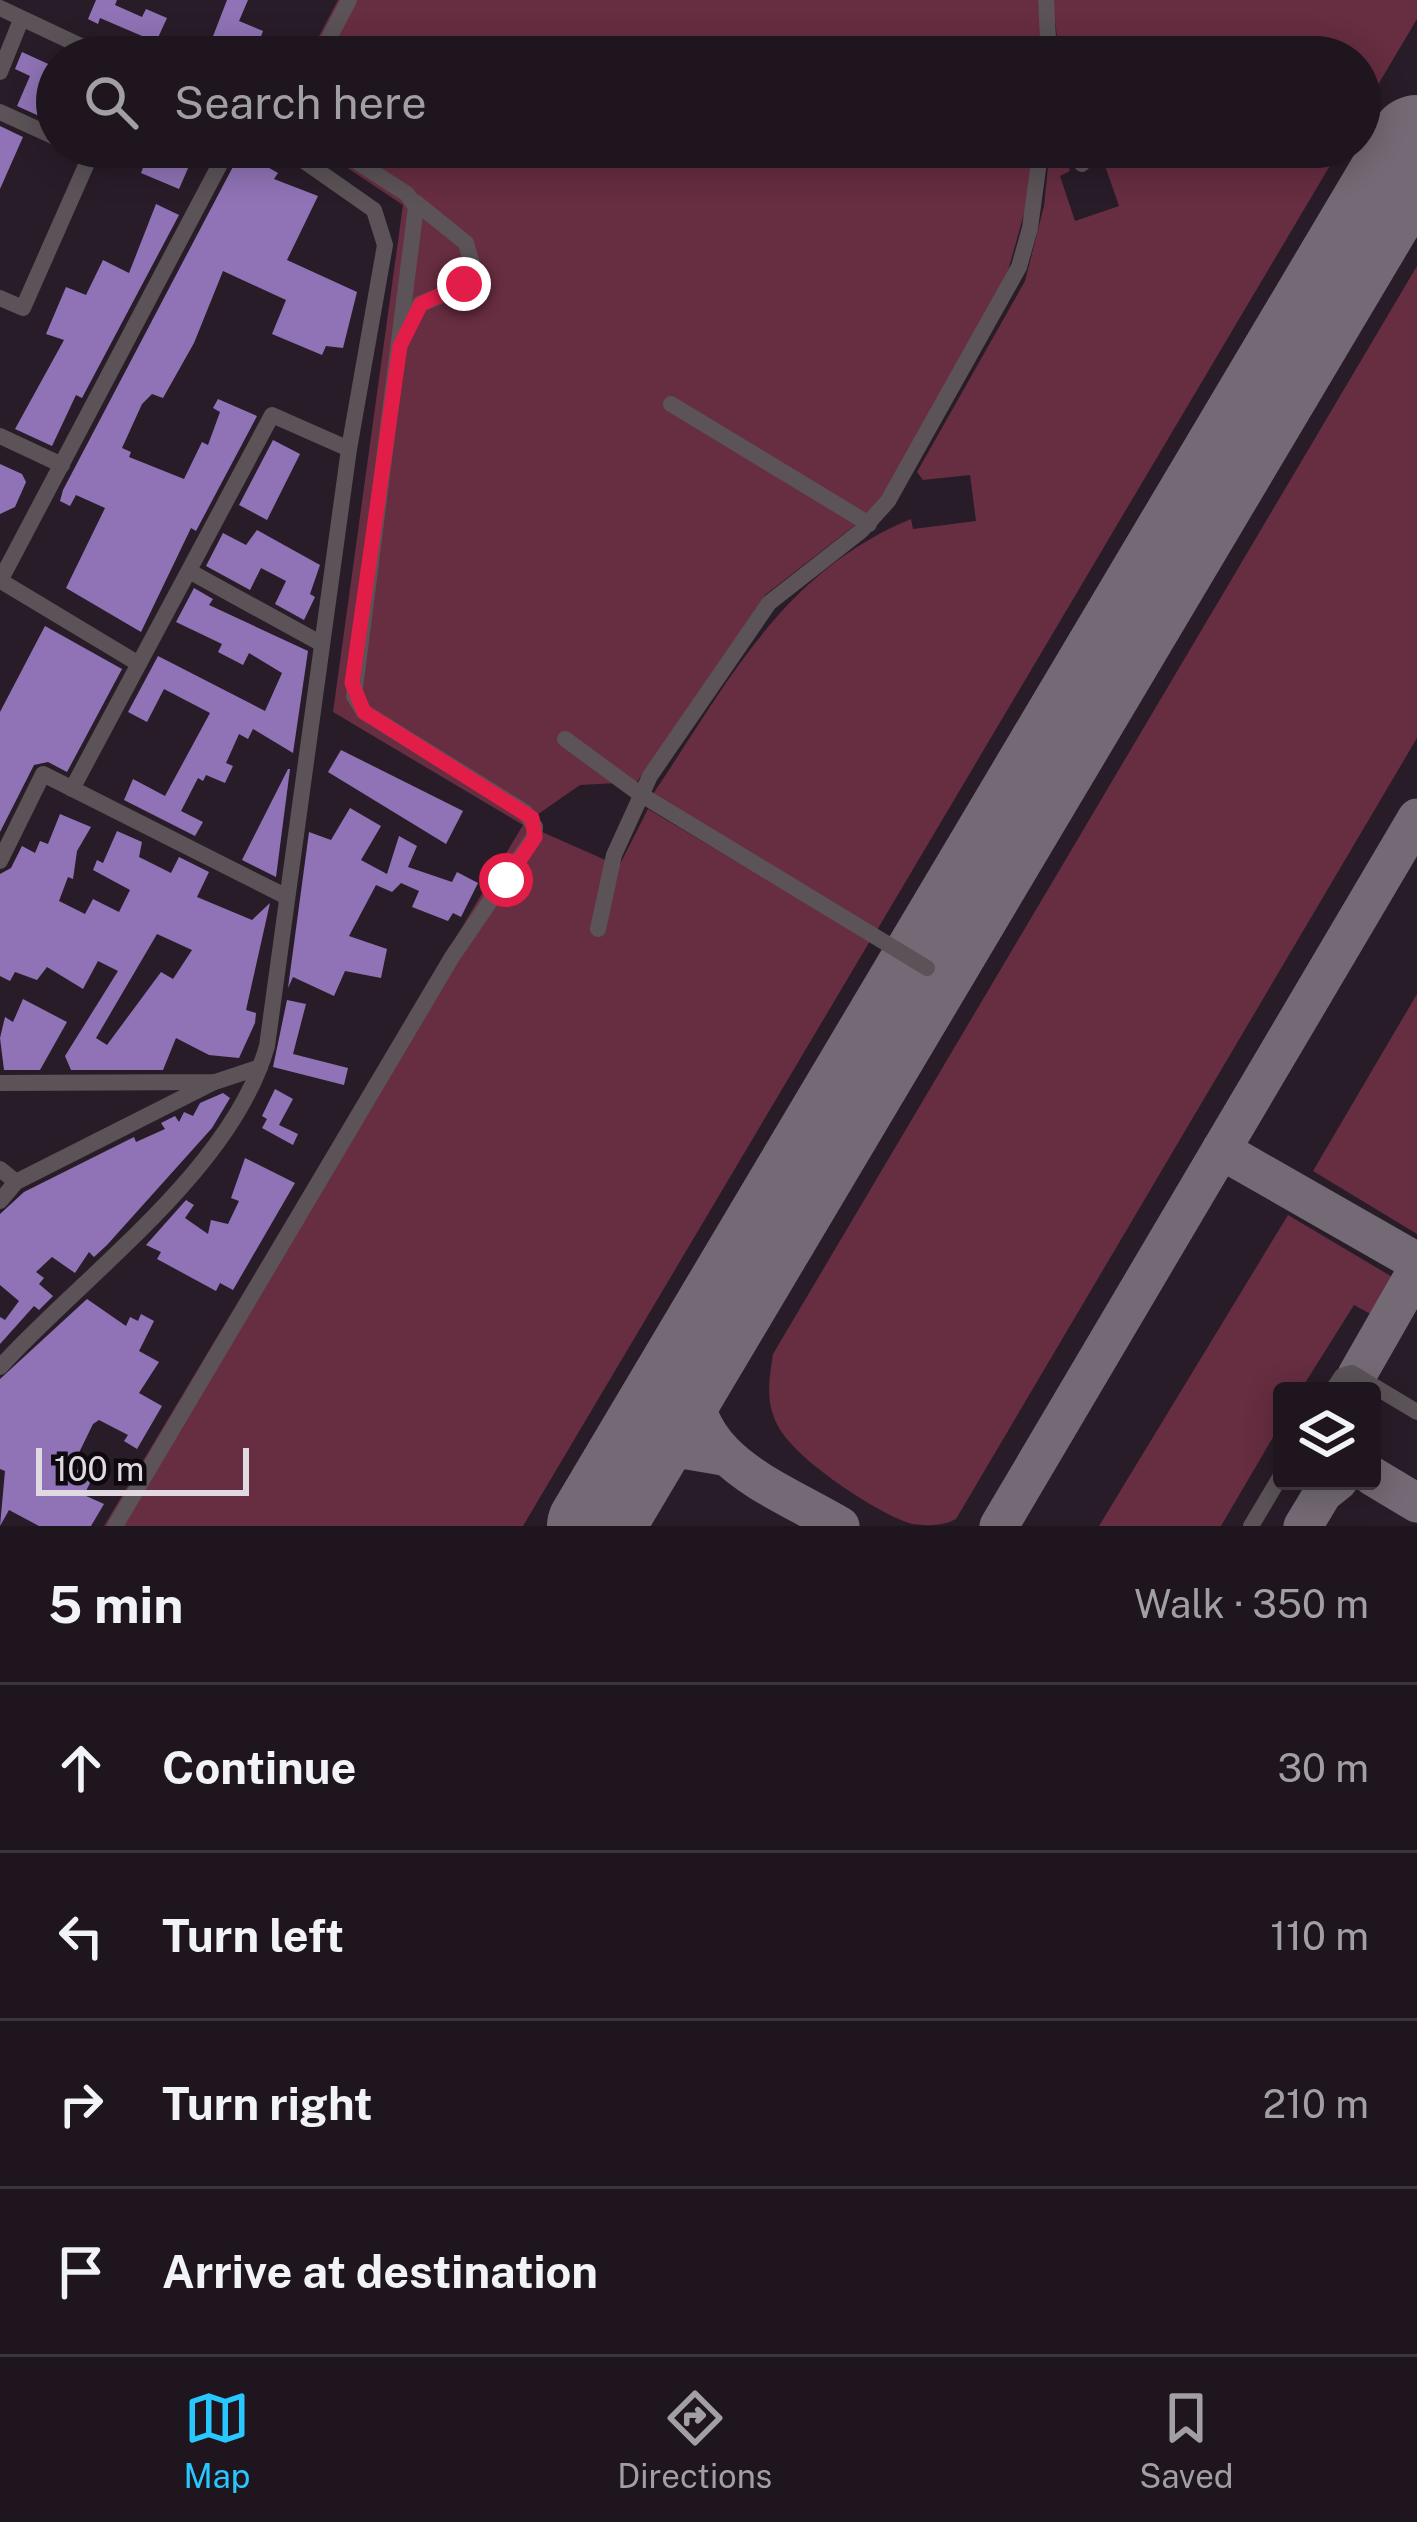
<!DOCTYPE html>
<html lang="en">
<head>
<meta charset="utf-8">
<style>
	body { margin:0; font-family:"Public Sans",sans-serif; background:#2b222c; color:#f1f3f6 }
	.controls { position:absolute; right:36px; bottom:36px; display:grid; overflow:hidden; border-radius:12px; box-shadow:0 6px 30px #0003 }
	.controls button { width:108px; height:108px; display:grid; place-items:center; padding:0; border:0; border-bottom:3px solid #3c343d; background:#1e151f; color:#f1f3f6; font:60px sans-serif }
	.scale { position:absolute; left:36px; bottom:30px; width:213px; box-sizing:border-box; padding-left:12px; border:6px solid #e1d9e2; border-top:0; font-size:33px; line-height:42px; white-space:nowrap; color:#e1d9e2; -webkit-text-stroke:9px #0e090e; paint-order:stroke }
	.stop { position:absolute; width:36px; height:36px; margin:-27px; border:9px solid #e11d48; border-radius:50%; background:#fff }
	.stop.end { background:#e11d48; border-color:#fff; box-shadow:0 3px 12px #0008 }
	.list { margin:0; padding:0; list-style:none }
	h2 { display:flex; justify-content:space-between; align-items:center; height:156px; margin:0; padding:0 48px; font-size:51px }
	h2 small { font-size:39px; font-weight:400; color:#a19fa4 }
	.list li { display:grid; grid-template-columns:78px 1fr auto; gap:36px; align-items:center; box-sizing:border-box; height:168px; padding:0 48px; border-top:3px solid #3c343d }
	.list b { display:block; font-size:45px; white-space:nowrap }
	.list em { font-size:39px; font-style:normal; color:#a19fa4 }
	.icon { flex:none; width:66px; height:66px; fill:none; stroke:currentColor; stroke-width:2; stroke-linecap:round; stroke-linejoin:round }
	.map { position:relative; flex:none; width:1417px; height:1526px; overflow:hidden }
	.search { position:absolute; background:#1e151f; box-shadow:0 6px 30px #0003; left:36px; right:36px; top:36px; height:132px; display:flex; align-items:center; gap:30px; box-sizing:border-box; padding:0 42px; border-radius:66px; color:#a19fa4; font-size:45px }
	.sheet { height:828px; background:#1e151f }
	nav { display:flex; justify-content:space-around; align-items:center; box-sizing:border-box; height:168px; border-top:3px solid #3c343d; background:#1e151f; font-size:33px; color:#a19fa4 }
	nav a { display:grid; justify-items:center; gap:6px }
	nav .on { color:#28c8ff }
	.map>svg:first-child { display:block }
</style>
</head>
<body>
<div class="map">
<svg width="1417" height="1526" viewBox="0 0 1417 1526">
	<rect width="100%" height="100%" fill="#281c29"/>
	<g fill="#672d41">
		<polygon points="338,0 1038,0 1043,57 308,57"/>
		<polygon points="1053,0 1417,0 1417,19 1360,115 1360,57 1059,57"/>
		<polygon points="316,147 1034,147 1027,203 1008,271 881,505 765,595 637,782 580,785 524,824 619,866 648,809 870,941 523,1526 104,1526 523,825 333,712 403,205"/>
		<path d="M1050,147H1063L1070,171L1060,176L1075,221L1119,206L1103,160L1094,163L1088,147H1341L877,930L653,794C727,684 782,572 911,519L913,529L976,521L970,475L923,480L917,472L1025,281L1044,206Z"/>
		<path d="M1417,266V738L956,1519C943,1526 927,1526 912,1524C876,1513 795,1459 778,1426C765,1402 769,1380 773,1354Z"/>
		<polygon points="1417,994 1417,1234 1313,1171"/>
		<polygon points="1288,1215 1399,1281 1376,1317 1354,1305 1300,1391 1282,1391 1282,1422 1221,1526 1099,1526"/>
	</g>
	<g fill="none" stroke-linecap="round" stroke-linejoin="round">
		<g stroke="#746a75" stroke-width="39">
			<polyline points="1221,1150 1417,1262"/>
			<path d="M692,1363C686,1460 769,1484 840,1526"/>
			<polyline points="1357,1375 1417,1270"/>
			<polyline points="631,1466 676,1448 723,1456"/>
			<polyline points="1372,1476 1417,1503"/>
			<polyline points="999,1526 1417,818"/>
			<polyline points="1303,1526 1323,1493 1338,1481"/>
		</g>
		<polyline stroke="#746a75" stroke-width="96" points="595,1526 1417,143"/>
	</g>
	<g fill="#9073b6" fill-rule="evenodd">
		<polygon points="96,0 117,0 115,5 142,17 146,9 167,18 156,42 100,18 98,24 88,19"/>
		<polygon points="227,0 248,0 239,21 263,31 259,42 246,37 238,57 205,57"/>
		<polygon points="22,52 57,68 57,124 17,106 30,76 15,69"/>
		<polygon points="0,126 23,137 0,189"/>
		<polygon points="126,147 188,147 196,150 179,189 141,173 147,157"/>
		<polygon points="252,158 278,173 274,179 318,196 287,260 357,292 343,348 326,346 322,355 272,334 286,300 223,271 194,343 163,398 152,394 142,404 122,448 131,452 129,457 184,479 202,442 208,445 220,412 213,408 218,399 257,416 196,531 191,528 141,632 66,588 105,508 76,495 70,506 60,501 63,490 237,159 247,166"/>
		<polygon points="156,204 179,215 82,398 76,395 52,446 15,429 64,340 46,334 66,287 86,295 103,260 129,273"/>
		<polygon points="273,440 300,454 267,520 239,505"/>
		<polygon points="0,464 22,474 26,482 15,507 0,514"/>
		<polygon points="257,530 320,565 310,594 315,597 304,620 275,604 286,581 261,568 250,590 206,566 223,533 246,545"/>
		<polygon points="194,588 213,599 209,605 308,651 293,753 253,729 248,739 239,734 226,763 233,766 225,783 206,775 203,781 198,778 181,811 203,822 195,836 124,800 133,779 165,796 210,713 164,689 147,722 128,712 158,656 265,711 282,673 249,653 243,665 218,652 222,644 176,622"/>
		<polygon points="45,626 122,669 67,772 48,762 34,765 0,832 0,712"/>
		<polygon points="341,750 463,811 446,844 328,772"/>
		<polygon points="288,769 290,769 276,877 242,860"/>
		<polygon points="350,808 381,826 361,860 387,874 399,836 417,846 408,867 452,882 457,872 478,883 461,917 453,913 448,921 412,907 419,891 401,883 392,892 376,885 349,936 387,949 381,978 345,971 334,996 293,977 288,988 309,832 331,840"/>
		<path d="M60,814L91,827L77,851L73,879L68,877L59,901L85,914L93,899L119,912L130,890L93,870L97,860L103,863L117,831L142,842L139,857L171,873L179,857L209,872L197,897L252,920L270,903L246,1010L256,1013L255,1023L239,1058L209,1055L176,1038L163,1070H71L65,1056L118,971L98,961L83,989L47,967L37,980L15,972L10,981L0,976V874L11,868L22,846L35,853L40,841L48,844ZM157,934L192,950L173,979L161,972L107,1045L96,1038Z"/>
		<polygon points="23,999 67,1022 40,1070 4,1070 0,1038 5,1017 13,1022"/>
		<polygon points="287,1000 306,1004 293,1054 348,1068 344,1085 273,1067"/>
		<polygon points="275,1089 293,1099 279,1125 298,1134 293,1145 262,1128 267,1119 262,1116"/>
		<polygon points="223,1093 230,1098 212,1128 107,1245 94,1257 89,1252 75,1273 52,1257 36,1272 44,1278 39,1284 53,1296 39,1310 34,1306 0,1344 0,1317 5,1320 19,1301 0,1285 0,1214 24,1192 134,1137 136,1142 165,1129 161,1123 175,1116 179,1122 184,1112 193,1116 200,1103"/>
		<polygon points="245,1158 295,1183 233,1290 220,1283 216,1291 157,1259 161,1252 146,1245 186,1200 194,1205 185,1218 208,1234 211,1220 228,1224 239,1201 231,1198"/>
		<polygon points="87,1299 126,1326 130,1317 138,1321 141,1314 154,1321 139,1351 159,1362 139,1393 162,1406 137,1449 124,1441 128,1435 99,1420 93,1424 72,1467 93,1477 84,1495 104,1504 91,1526 39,1526 9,1510 0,1526 5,1471 0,1469 0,1379"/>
	</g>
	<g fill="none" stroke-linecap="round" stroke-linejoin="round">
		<g stroke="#5b5357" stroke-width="16">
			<polyline points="1046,0 1049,57"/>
			<polyline points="0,8 104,57"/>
			<polyline points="319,57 349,0"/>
			<polyline points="0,72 21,20"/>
			<polyline points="0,112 57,138"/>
			<polyline points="1077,147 1082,164"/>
			<polyline points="0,298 23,308 91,154 76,147"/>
			<polyline points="405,334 420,304 457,289 473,268 466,243 415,202"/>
			<polyline points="671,404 869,524"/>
			<polyline points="0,436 62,465"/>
			<polyline points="189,571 322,644"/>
			<polyline points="0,581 229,147"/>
			<polyline points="1,581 139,664"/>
			<polyline points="565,739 640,794 927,968"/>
			<polyline points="72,789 272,415 349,449"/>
			<polyline points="0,861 43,774 287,897"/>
			<polyline points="598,929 614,855 650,776 769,603 861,531 888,501 1019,267 1030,228 1041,147"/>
			<polyline points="0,1083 215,1082 260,1067"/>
			<polyline points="0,1169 16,1182"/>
			<polyline points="0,1201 16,1182 214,1082"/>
			<path d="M0,1367C85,1274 232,1170 267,1046L349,449L385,245L374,210L284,147"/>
			<polyline points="1332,1391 1342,1376 1352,1373 1417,1412"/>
			<polyline points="115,1526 452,957 534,837 535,827 525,812 364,712 354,696 416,207 407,194 334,147"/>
			<polyline points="1251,1526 1282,1474"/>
		</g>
	</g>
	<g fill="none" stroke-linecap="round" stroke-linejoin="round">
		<polyline stroke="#e11d48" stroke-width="15" points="464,284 421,304 400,346 352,683 364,712 532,818 535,837 506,880"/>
	</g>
</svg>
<div class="controls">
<button><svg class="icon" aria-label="layers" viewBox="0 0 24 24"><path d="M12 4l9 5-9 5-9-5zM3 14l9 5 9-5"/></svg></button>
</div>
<div class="scale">100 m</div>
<div class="stop" style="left:506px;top:880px"></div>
<div class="stop end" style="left:464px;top:284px"></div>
<div class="search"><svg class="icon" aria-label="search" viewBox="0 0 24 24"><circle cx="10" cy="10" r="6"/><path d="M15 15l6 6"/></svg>Search here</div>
</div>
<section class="sheet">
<h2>5 min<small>Walk · 350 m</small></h2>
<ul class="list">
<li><svg class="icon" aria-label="ahead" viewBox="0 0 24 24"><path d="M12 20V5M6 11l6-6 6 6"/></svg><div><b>Continue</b></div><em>30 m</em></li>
<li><svg class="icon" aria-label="left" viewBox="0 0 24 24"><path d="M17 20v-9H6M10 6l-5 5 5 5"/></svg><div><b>Turn left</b></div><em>110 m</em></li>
<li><svg class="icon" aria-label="right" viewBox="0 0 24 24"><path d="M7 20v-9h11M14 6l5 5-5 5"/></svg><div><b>Turn right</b></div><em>210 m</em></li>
<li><svg class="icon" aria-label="arrive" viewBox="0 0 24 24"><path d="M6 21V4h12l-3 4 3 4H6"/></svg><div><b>Arrive at destination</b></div></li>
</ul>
</section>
<nav>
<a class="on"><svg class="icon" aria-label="map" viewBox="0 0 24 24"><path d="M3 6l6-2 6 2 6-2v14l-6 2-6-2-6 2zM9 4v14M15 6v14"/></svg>Map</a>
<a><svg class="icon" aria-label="directions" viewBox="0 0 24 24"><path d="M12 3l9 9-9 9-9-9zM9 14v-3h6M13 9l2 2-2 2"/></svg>Directions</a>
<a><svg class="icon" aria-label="saved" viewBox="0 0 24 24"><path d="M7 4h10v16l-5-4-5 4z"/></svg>Saved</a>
</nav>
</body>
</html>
